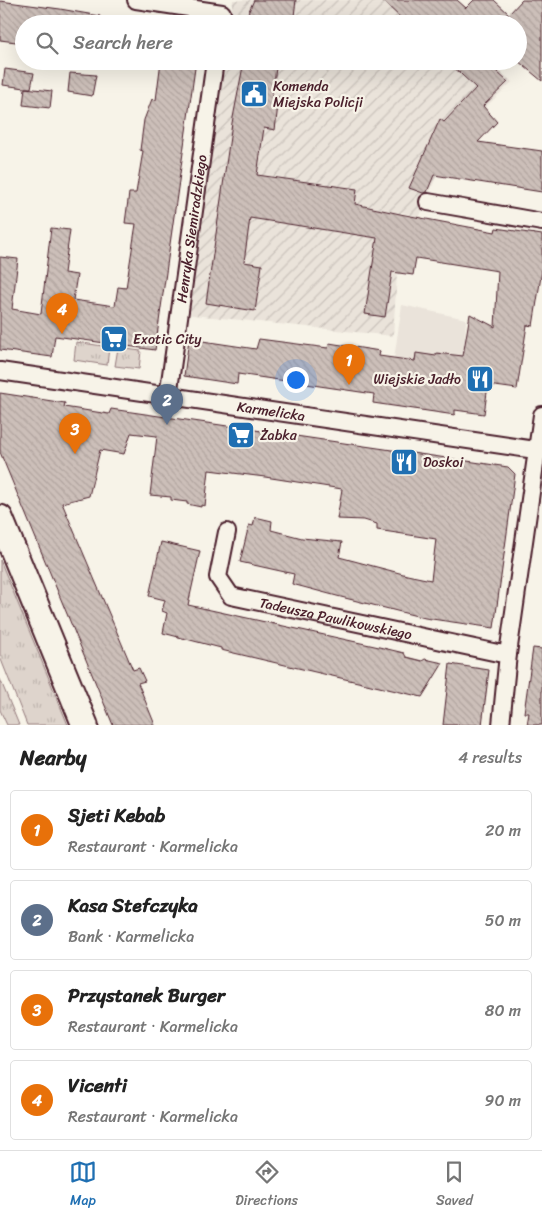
<!DOCTYPE html>
<html lang="en">
<head>
<meta charset="utf-8">
<style>
	body { margin:0; font-family:Sriracha,sans-serif; background:#f6f6f6; color:#222 }
	.you { position:absolute; left:295px; top:379px; width:18px; height:18px; margin:-12px; border:4px solid #fff; border-radius:50%; background:#1a73e8; box-shadow:0 0 0 8px #1a73e833 }
	.badge { display:grid; place-items:center; width:32px; height:32px; border-radius:50%; background:#1f6fb2; color:#fff; font-size:16px; font-weight:700 }
	.pin { position:absolute; translate:-50% -41px; filter:drop-shadow(0 1px 2px #0008) }
	.pin::after { content:''; position:absolute; top:26px; width:18px; height:15px; background:inherit; clip-path:polygon(0 0,100% 0,50% 100%) }
	.list { margin:0; padding:0; list-style:none }
	h2 { display:flex; justify-content:space-between; align-items:center; height:65px; margin:0; padding:0 20px; font-size:21px }
	h2 small { font-size:16px; font-weight:400; color:#767676 }
	.list li { display:grid; grid-template-columns:32px 1fr auto; gap:15px; align-items:center; box-sizing:border-box; height:80px; margin:0 10px 10px; padding:0 10px; border:1px solid #e0e0e0; border-radius:5px }
	.list b { display:block; font-size:19px; white-space:nowrap }
	.list p { margin:0; font-size:16px; white-space:nowrap; color:#767676 }
	.list em { font-size:16px; font-style:normal; color:#767676 }
	.icon { flex:none; width:28px; height:28px; fill:none; stroke:currentColor; stroke-width:2; stroke-linecap:round; stroke-linejoin:round }
	.map { position:relative; flex:none; width:542px; height:725px; overflow:hidden }
	.search { position:absolute; background:#fff; box-shadow:0 5px 20px #0002; left:15px; right:15px; top:15px; height:55px; display:flex; align-items:center; gap:12px; box-sizing:border-box; padding:0 18px; border-radius:28px; color:#767676; font-size:19px }
	.sheet { height:425px; background:#fff }
	nav { display:flex; justify-content:space-around; align-items:center; box-sizing:border-box; height:70px; border-top:1px solid #e0e0e0; background:#fff; font-size:14px; color:#767676 }
	nav a { display:grid; justify-items:center; gap:2px }
	nav .on { color:#1f6fb2 }
	.map>svg:first-child { display:block }
</style>
</head>
<body>
<div class="map">
<svg width="542" height="725" viewBox="0 0 542 725">
	<defs>
		<pattern id="industrial-furrows" width="10" height="10" patternUnits="userSpaceOnUse" patternTransform="scale(1.25)"><rect width="10" height="10" fill="#eae3da"/><path d="M-1 1l2-2M0 10L10 0M9 11l2-2" fill="none" stroke="#cac2bb"/></pattern>
		<pattern id="grass-tufts" width="24" height="20" patternUnits="userSpaceOnUse" patternTransform="scale(1.25)"><rect width="24" height="20" fill="#ded4cc"/><path d="M3 7l-1-3M5 7V3M7 7l1-3M15 17l-1-3M17 17v-4M19 17l1-3" fill="none" stroke="#c0b6af"/></pattern>
		<pattern id="building-back-hatch" width="6" height="6" patternUnits="userSpaceOnUse" patternTransform="scale(1.25)"><rect width="6" height="6" fill="#ccbfb9"/><path d="M-1 5l2 2M0 0l6 6M5-1l2 2" fill="none" stroke="#b1a49f"/></pattern>
	</defs>
	<rect width="100%" height="100%" fill="#f7f3e8"/>
	<filter id="ink" filterUnits="userSpaceOnUse"><feTurbulence type="fractalNoise" baseFrequency=".02" numOctaves="2"/><feDisplacementMap in="SourceGraphic" scale="10" xChannelSelector="R" yChannelSelector="G"/><feConvolveMatrix kernelMatrix="1 2 1 2 8 2 1 2 1" color-interpolation-filters="sRGB"/></filter>
	<g filter="url(#ink)">
		<polygon fill="#eae3da" points="402,305 466,319 465,342 455,415 387,406"/>
		<g fill="url(#industrial-furrows)">
			<polygon points="233,0 424,0 450,24 230,24"/>
			<polygon points="224,61 490,61 512,82 452,139 419,218 401,212 393,336 184,314"/>
		</g>
		<g fill="url(#grass-tufts)" stroke="#947a7c">
			<polygon points="76,342 109,347 107,365 74,360"/>
			<polygon points="118,348 141,351 139,369 115,366"/>
			<polygon points="0,560 68,725 27,725 0,657"/>
			<polygon points="0,679 19,725 7,725 0,710"/>
		</g>
		<g fill="url(#building-back-hatch)" stroke="#4a1f2b">
			<polygon points="254,0 296,0 293,24 250,24 251,15 248,13"/>
			<polygon points="382,0 457,0 466,8 474,0 494,0 509,14 522,0 542,0 542,81 518,61 518,24 407,24"/>
			<polygon points="0,1 60,9 100,16 99,24 24,24 24,43 0,40"/>
			<polygon points="161,61 196,61 155,350 55,336 52,357 0,350 0,257 18,259 12,309 41,314 51,228 70,230 64,273 77,275 73,300 115,306 118,287 126,288 136,224 125,223 129,193 136,193 143,151 140,150 144,120 152,99 156,100"/>
			<polygon points="244,61 277,61 272,96 279,97 275,130 264,128 257,175 357,189 355,204 400,214 495,232 496,228 542,235 542,270 533,326 527,325 517,389 488,385 484,414 455,410 455,415 373,403 374,394 238,374 237,384 184,376 189,339 256,349 259,339 328,348 329,343 380,351 379,356 415,361 416,353 436,356 436,353 463,356 470,314 495,327 498,271 416,258 413,275 392,272 385,317 365,314 377,238 250,218 244,262 262,265 255,311 206,303 232,123"/>
			<polygon points="447,61 485,61 508,82 483,106 497,122 478,142 542,151 542,192 434,175 427,192 423,193 409,188 440,119 444,122 476,88"/>
			<polygon points="5,69 34,73 31,88 25,88 52,91 50,108 23,105 25,88 3,85"/>
			<polygon points="70,73 96,75 92,96 68,92"/>
			<polygon points="0,393 65,403 64,407 109,414 111,409 508,467 515,474 494,628 425,618 337,596 292,584 294,574 240,562 249,525 253,526 255,517 272,521 271,530 302,538 342,542 339,557 407,575 431,580 436,539 377,530 377,524 364,520 337,519 342,489 265,477 209,470 205,506 201,505 201,507 187,504 187,502 171,500 171,497 150,495 157,436 131,433 124,454 100,450 89,496 62,503 133,670 139,668 145,681 138,683 155,725 113,725 0,452"/>
			<polygon points="161,542 200,551 188,605 379,647 404,653 406,657 422,661 425,659 443,663 422,697 221,650 221,648 163,633 167,613 162,611 165,600 149,596"/>
			<polygon points="533,648 542,649 542,725 527,725 529,713 524,713"/>
			<polygon points="450,664 489,670 482,725 443,725"/>
		</g>
		<g fill="none" stroke-linecap="round" stroke-linejoin="round">
			<g stroke="#4a1f2b" stroke-width="20">
				<g id="minor">
					<polyline points="136,0 222,13"/>
					<polyline points="428,202 542,222"/>
					<path id="s1" d="M0,371L542,451"/>
					<path id="s2" d="M168,396L215,61"/>
					<path id="s3" d="M227,532L218,577L231,596L498,653L508,654"/>
					<polyline points="501,725 508,654 542,415"/>
				</g>
			</g>
			<g stroke="#4a1f2b" stroke-width="29">
				<polyline id="primary" points="0,518 85,725"/>
			</g>
			<use href="#minor" stroke="#f7f3e8" stroke-width="16"/>
			<use href="#primary" stroke="#f7f3e8" stroke-width="25"/>
		</g>
	</g>
	<defs>
		<g id="civic-square" transform="scale(1.4375)"><rect x="-9" y="-9" width="18" height="18" rx="4" fill="#1f6fb2" stroke="#f7f3e8"/><path d="M-.6-6.5H3V-4.5H.6V-3L4-1V1h2V6H-6V1h2V-1L-.6-3ZM-1.2 2.5V6h2.4V2.5Z" fill="#fff"/></g>
		<g id="supermarket-square" transform="scale(1.4375)"><rect x="-9" y="-9" width="18" height="18" rx="4" fill="#1f6fb2" stroke="#f7f3e8"/><path d="M-6-5.5h2.5l.6 2H6L4.5 2H-2.5L-4.4-4H-6ZM-1.5 3.2a1.3 1.3 0 1 0 .1 0ZM3 3.2a1.3 1.3 0 1 0 .1 0Z" fill="#fff"/></g>
		<g id="restaurant-square" transform="scale(1.4375)"><rect x="-9" y="-9" width="18" height="18" rx="4" fill="#1f6fb2" stroke="#f7f3e8"/><path d="M-5-6h1v4h1v-4h1v4h1v-4h1v5L-1.5 .5V6h-2V.5L-5-1ZM5-6V6H3V1.5H1.5Q1.5-4 5-6Z" fill="#fff"/></g>
	</defs>
	<g fill-rule="evenodd">
		<use href="#civic-square" x="254" y="94"/>
		<use href="#supermarket-square" x="114" y="339"/>
		<use href="#restaurant-square" x="480" y="379"/>
		<use href="#supermarket-square" x="241" y="435"/>
		<use href="#restaurant-square" x="404" y="462"/>
	</g>
	<g text-anchor="middle" dominant-baseline="central" stroke-width="4.5" stroke-linejoin="round" paint-order="stroke">
		<g font-size="14" fill="#4a1f2b" stroke="#f7f3e8" text-anchor="start">
			<text x="273" y="86">Komenda<tspan x="273" dy="16">Miejska Policji</tspan></text>
			<text x="133" y="339">Exotic City</text>
			<text x="461" y="379" text-anchor="end">Wiejskie Jadło</text>
			<text x="260" y="435">Żabka</text>
			<text x="423" y="462">Doskoi</text>
		</g>
		<g font-size="14" fill="#4a1f2b" stroke="#f7f3e8">
			<text stroke="none"><textPath href="#s2" startOffset="169">Henryka Siemiradzkiego</textPath></text>
			<text stroke="none"><textPath href="#s1" startOffset="274">Karmelicka</textPath></text>
			<text stroke="none"><textPath href="#s3" startOffset="176">Tadeusza Pawlikowskiego</textPath></text>
		</g>
	</g>
</svg>
<div class="you"></div>
<div class="pin badge" style="left:349px;top:385px;background:#e8710a">1</div>
<div class="pin badge" style="left:167px;top:425px;background:#5c6f8a">2</div>
<div class="pin badge" style="left:75px;top:454px;background:#e8710a">3</div>
<div class="pin badge" style="left:62px;top:334px;background:#e8710a">4</div>
<div class="search"><svg class="icon" aria-label="search" viewBox="0 0 24 24"><circle cx="10" cy="10" r="6"/><path d="M15 15l6 6"/></svg>Search here</div>
</div>
<section class="sheet">
<h2>Nearby<small>4 results</small></h2>
<ul class="list">
<li><span class="badge" style="background:#e8710a">1</span><div><b>Sjeti Kebab</b><p>Restaurant · Karmelicka</p></div><em>20 m</em></li>
<li><span class="badge" style="background:#5c6f8a">2</span><div><b>Kasa Stefczyka</b><p>Bank · Karmelicka</p></div><em>50 m</em></li>
<li><span class="badge" style="background:#e8710a">3</span><div><b>Przystanek Burger</b><p>Restaurant · Karmelicka</p></div><em>80 m</em></li>
<li><span class="badge" style="background:#e8710a">4</span><div><b>Vicenti</b><p>Restaurant · Karmelicka</p></div><em>90 m</em></li>
</ul>
</section>
<nav>
<a class="on"><svg class="icon" aria-label="map" viewBox="0 0 24 24"><path d="M3 6l6-2 6 2 6-2v14l-6 2-6-2-6 2zM9 4v14M15 6v14"/></svg>Map</a>
<a><svg class="icon" aria-label="directions" viewBox="0 0 24 24"><path d="M12 3l9 9-9 9-9-9zM9 14v-3h6M13 9l2 2-2 2"/></svg>Directions</a>
<a><svg class="icon" aria-label="saved" viewBox="0 0 24 24"><path d="M7 4h10v16l-5-4-5 4z"/></svg>Saved</a>
</nav>
</body>
</html>
